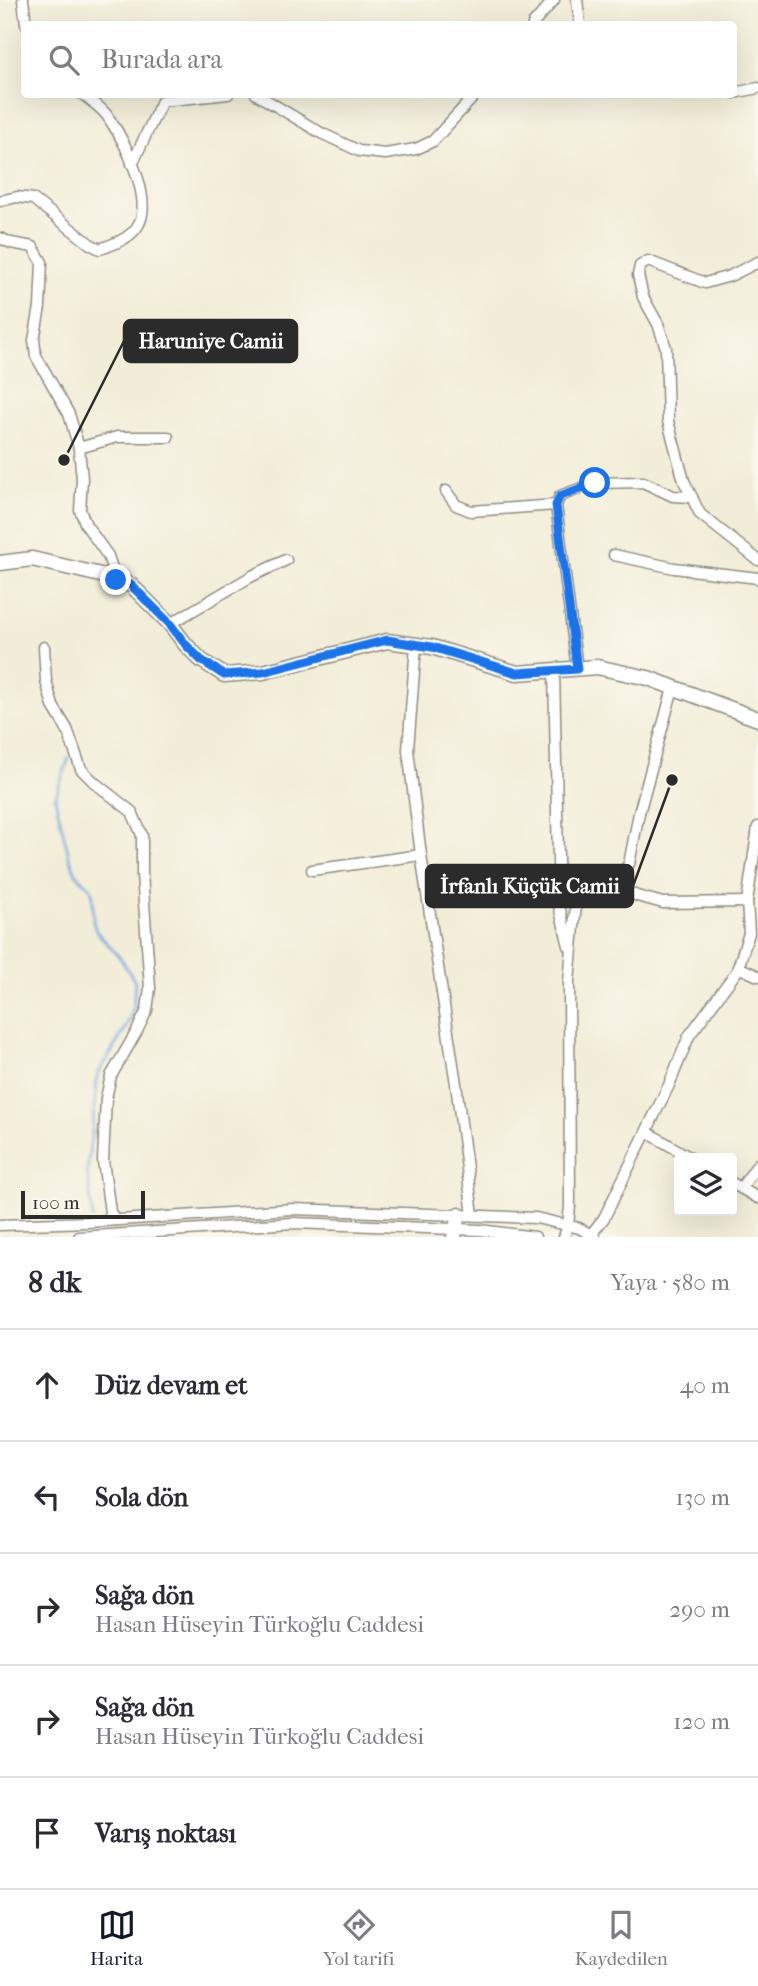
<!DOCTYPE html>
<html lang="tr">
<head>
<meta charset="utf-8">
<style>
	body { margin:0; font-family:"IM FELL French Canon",serif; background:#f2f2f3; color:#2b2b33 }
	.controls { position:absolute; right:21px; bottom:21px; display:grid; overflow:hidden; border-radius:7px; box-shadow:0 7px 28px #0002 }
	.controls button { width:63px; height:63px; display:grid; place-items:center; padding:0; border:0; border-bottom:2px solid #e1e1e2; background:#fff; color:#2b2b33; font:35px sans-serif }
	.scale { position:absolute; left:21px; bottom:18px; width:124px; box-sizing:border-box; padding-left:7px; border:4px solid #2b2b2b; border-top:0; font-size:19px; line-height:24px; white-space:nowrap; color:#2b2b2b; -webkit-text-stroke:5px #fbf7ec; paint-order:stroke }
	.stop { position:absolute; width:21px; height:21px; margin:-16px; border:5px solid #1a73e8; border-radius:50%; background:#fff }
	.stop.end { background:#1a73e8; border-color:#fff; box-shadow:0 2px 7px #0008 }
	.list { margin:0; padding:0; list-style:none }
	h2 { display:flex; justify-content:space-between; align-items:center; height:91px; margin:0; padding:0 28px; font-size:30px }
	h2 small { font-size:23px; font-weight:400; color:#7c7c81 }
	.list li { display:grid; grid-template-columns:46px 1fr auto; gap:21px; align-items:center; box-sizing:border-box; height:112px; padding:0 28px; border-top:2px solid #e1e1e2 }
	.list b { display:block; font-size:26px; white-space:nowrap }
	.list p { margin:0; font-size:23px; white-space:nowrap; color:#7c7c81 }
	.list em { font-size:23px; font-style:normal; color:#7c7c81 }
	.icon { flex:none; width:38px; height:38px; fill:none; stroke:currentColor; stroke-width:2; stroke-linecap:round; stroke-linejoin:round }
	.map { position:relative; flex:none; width:758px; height:1237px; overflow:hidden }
	.search { position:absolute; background:#fff; box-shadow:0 7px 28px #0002; left:21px; right:21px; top:21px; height:77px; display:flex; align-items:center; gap:18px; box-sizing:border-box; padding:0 24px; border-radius:7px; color:#7c7c81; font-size:26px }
	.sheet { height:651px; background:#fff }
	nav { display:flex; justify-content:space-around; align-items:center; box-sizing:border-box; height:98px; border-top:2px solid #e1e1e2; background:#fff; font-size:19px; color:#7c7c81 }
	nav a { display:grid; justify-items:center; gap:4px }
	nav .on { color:#111827 }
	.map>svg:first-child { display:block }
</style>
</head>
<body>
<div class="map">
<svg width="758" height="1237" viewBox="0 0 758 1237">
	<rect width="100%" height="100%" fill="#fbf7ec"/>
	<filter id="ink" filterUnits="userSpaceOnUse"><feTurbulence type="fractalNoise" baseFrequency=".0143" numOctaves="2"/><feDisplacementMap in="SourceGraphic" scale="14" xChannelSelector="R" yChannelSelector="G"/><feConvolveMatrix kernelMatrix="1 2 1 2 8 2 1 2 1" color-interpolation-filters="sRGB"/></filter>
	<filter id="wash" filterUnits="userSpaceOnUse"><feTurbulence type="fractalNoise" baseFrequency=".00686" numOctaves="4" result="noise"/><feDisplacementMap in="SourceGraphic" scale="28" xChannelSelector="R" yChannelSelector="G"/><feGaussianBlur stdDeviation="1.57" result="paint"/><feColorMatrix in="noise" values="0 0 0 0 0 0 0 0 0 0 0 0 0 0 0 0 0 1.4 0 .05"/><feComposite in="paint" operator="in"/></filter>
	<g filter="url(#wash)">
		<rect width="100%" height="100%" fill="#f2edd8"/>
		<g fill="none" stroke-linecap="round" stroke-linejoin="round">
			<polyline stroke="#75a8e1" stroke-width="2.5" points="69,758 55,798 69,856 76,874 91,888 93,897 93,921 96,931 121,959 135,982 133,1011 125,1029 97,1076 96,1095 87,1171 93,1219"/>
		</g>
	</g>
	<g filter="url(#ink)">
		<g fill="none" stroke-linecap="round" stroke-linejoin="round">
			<g stroke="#8e8c82" stroke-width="13">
				<g id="minor">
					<polyline points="23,0 26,24"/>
					<polyline points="577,0 580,24"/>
					<polyline points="533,24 554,0"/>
					<polyline points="734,93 758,88"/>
					<polyline points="256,94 321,133 359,151 385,154 416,149 433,141 476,94"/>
					<polyline points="132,164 162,101 228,94"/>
					<path d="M0,201L17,197L33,199L90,244L100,249C114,244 129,239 137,227C155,202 125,142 110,120C104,109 92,102 82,94"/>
					<polyline points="0,238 11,243 33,247 42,262 40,307 34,340 36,356 69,414 79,448 82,479 80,510 86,525 108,556 116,580"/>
					<polyline points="758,262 730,276 705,283 648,261 640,266 638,275 643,297 658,324 666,348 668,421 684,481 700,514 758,560"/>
					<polyline points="79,448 117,437 168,437"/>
					<polyline points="446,491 456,505 471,511 556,505"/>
					<polyline points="614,555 674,568 758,578"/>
					<polyline points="170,624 252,576 286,560"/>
					<polyline points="416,645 408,750 421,855 456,1084 473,1215"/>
					<polyline points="44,647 46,681 53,706 67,729 81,769 95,783 132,812 142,835 142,874 150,988 147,1010 137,1031 111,1076 106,1098 103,1161 110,1212 115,1220"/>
					<polyline points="577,669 556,505 560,496 595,483 643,482 673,496 692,497"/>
					<polyline points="554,670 559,906 569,946"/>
					<polyline points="312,870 421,855"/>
					<polyline points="610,883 637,896 663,903 747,902"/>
					<polyline points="738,967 758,976"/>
					<polyline points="647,1132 691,1158"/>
					<polyline points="732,1183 758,1198"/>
					<polyline points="741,1188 758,1164"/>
					<polyline points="0,1225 88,1222 293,1209 536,1218 579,1228 595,1237"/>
					<polyline points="79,1237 293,1223 480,1230 535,1237"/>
					<polyline points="564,1237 568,1225 570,1206 569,982 576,904 618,878 629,864 639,813 673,688"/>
					<polyline points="589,1237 604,1218 669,1085 689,1036 737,971 749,933 747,902 758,827"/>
				</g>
			</g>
			<g stroke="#8e8c82" stroke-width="17">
				<g id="major">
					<polyline points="0,563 32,559 109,577 131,585 170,624 186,645 201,660 224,675 263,672 387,641 432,647 517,673 597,667 648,678 758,719"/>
					<polyline points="454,1237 459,1215"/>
				</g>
			</g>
			<use href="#minor" stroke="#fff" stroke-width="10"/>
			<use href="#major" stroke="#fff" stroke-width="14"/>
		</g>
	</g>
	<g fill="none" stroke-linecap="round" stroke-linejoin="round" filter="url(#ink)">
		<polyline stroke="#1a73e8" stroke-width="9" points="116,580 131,585 170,624 186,645 201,660 224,675 263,672 387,640 432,647 517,673 577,669 556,505 560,496 595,483"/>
	</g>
	<path fill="none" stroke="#2b2b2b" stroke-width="2.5" d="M64 460L124 341M672 780L633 886"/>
	<g fill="#2b2b2b" stroke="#fbf7ec" stroke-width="2.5">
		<circle cx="64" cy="460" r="7"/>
		<circle cx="672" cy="780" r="7"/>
	</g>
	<g fill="#2b2b2b" stroke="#2b2b2b" stroke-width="2.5">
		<rect x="124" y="320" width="173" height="42" rx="7"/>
		<rect x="426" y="865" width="207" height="42" rx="7"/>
	</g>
	<g font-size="21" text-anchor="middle" font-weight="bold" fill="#fff">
		<text x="211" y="348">Haruniye Camii</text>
		<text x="530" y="893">İrfanlı Küçük Camii</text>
	</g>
</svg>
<div class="controls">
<button><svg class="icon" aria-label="layers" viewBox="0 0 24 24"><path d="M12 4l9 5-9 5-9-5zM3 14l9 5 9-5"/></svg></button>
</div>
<div class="scale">100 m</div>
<div class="stop" style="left:595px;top:483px"></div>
<div class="stop end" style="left:116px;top:580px"></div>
<div class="search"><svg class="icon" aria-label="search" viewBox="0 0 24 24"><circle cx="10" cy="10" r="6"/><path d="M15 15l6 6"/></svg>Burada ara</div>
</div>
<section class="sheet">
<h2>8 dk<small>Yaya · 580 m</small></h2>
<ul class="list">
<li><svg class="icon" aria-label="ahead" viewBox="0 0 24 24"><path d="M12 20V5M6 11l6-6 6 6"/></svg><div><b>Düz devam et</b></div><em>40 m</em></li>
<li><svg class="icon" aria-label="left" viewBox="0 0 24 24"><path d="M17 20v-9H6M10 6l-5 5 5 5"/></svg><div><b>Sola dön</b></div><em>130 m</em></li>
<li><svg class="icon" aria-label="right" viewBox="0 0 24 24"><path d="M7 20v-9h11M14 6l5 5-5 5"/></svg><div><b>Sağa dön</b><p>Hasan Hüseyin Türkoğlu Caddesi</p></div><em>290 m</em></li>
<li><svg class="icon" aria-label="right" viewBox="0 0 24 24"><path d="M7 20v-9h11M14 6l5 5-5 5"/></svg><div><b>Sağa dön</b><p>Hasan Hüseyin Türkoğlu Caddesi</p></div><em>120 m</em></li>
<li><svg class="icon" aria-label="arrive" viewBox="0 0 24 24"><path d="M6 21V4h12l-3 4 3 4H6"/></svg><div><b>Varış noktası</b></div></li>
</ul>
</section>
<nav>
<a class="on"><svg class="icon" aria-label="map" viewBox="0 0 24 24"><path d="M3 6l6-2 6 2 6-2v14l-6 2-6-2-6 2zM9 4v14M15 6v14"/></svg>Harita</a>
<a><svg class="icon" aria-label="directions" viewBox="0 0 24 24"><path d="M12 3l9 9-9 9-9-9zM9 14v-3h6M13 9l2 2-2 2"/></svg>Yol tarifi</a>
<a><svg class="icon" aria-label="saved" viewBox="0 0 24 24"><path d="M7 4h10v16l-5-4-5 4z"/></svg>Kaydedilen</a>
</nav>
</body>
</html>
